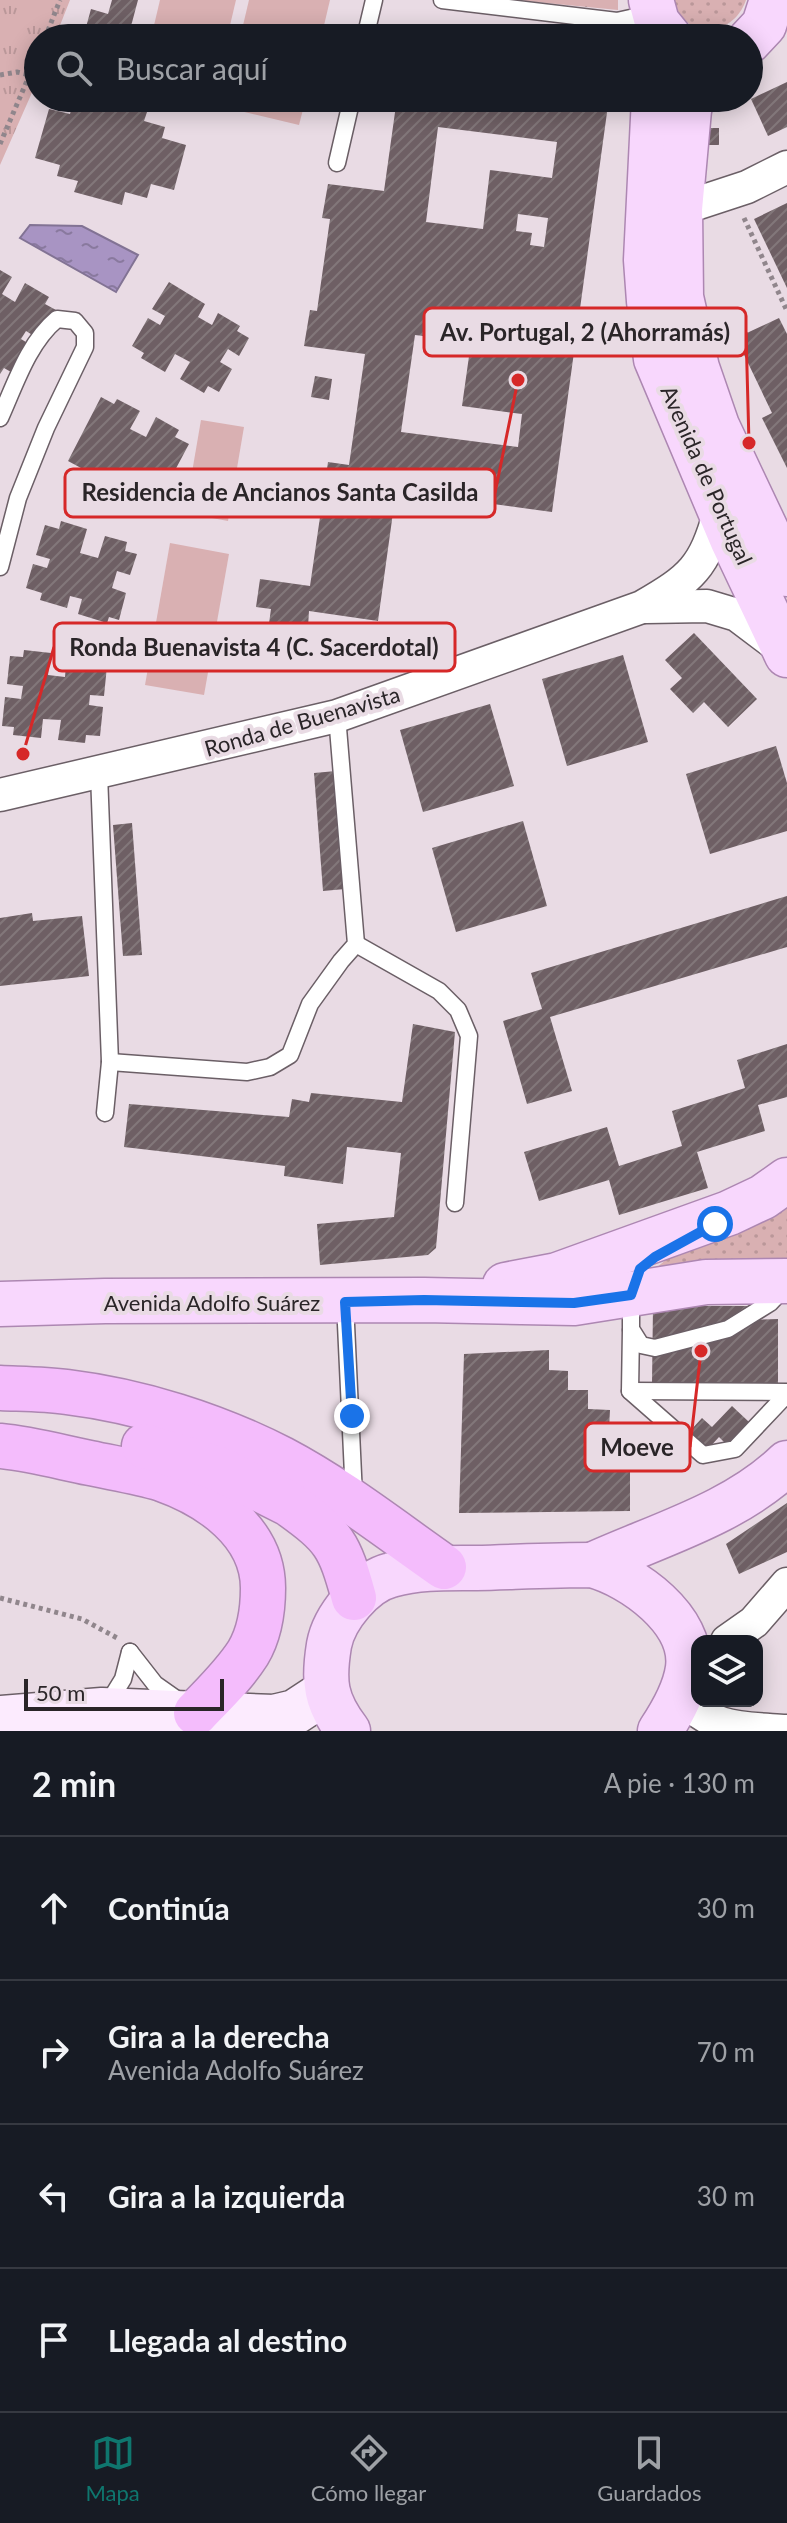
<!DOCTYPE html>
<html lang="es">
<head>
<meta charset="utf-8">
<style>
	body { margin:0; font-family:Lato,sans-serif; background:#242831; color:#f1f3f6 }
	.controls { position:absolute; right:24px; bottom:24px; display:grid; overflow:hidden; border-radius:16px; box-shadow:0 4px 20px #0003 }
	.controls button { width:72px; height:72px; display:grid; place-items:center; padding:0; border:0; border-bottom:2px solid #363941; background:#171b24; color:#f1f3f6; font:40px sans-serif }
	.scale { position:absolute; left:24px; bottom:20px; width:200px; box-sizing:border-box; padding-left:8px; border:4px solid #2a2528; border-top:0; font-size:22px; line-height:28px; white-space:nowrap; color:#2a2528; -webkit-text-stroke:6px #e9dbe4; paint-order:stroke }
	.stop { position:absolute; width:24px; height:24px; margin:-18px; border:6px solid #1a73e8; border-radius:50%; background:#fff }
	.stop.end { background:#1a73e8; border-color:#fff; box-shadow:0 2px 8px #0008 }
	.list { margin:0; padding:0; list-style:none }
	h2 { display:flex; justify-content:space-between; align-items:center; height:104px; margin:0; padding:0 32px; font-size:34px }
	h2 small { font-size:26px; font-weight:400; color:#9ea1a6 }
	.list li { display:grid; grid-template-columns:52px 1fr auto; gap:24px; align-items:center; box-sizing:border-box; height:144px; padding:0 32px; border-top:2px solid #363941 }
	.list b { display:block; font-size:30px; white-space:nowrap }
	.list p { margin:0; font-size:26px; white-space:nowrap; color:#9ea1a6 }
	.list em { font-size:26px; font-style:normal; color:#9ea1a6 }
	.icon { flex:none; width:44px; height:44px; fill:none; stroke:currentColor; stroke-width:2; stroke-linecap:round; stroke-linejoin:round }
	.map { position:relative; flex:none; width:787px; height:1731px; overflow:hidden }
	.search { position:absolute; background:#171b24; box-shadow:0 4px 20px #0003; left:24px; right:24px; top:24px; height:88px; display:flex; align-items:center; gap:20px; box-sizing:border-box; padding:0 28px; border-radius:44px; color:#9ea1a6; font-size:30px }
	.sheet { height:680px; background:#171b24 }
	nav { display:flex; justify-content:space-around; align-items:center; box-sizing:border-box; height:112px; border-top:2px solid #363941; background:#171b24; font-size:22px; color:#9ea1a6 }
	nav a { display:grid; justify-items:center; gap:4px }
	nav .on { color:#0f766e }
	.map>svg:first-child { display:block }
</style>
</head>
<body>
<div class="map">
<svg width="787" height="1731" viewBox="0 0 787 1731">
	<defs>
		<pattern id="grass-dots" width="8" height="8" patternUnits="userSpaceOnUse" patternTransform="scale(2)"><rect width="8" height="8" fill="#d9b0b2"/><path d="M2 2h.1M6 6h.1" fill="none" stroke="#ba9799" stroke-width="1.8" stroke-linecap="round"/></pattern>
		<pattern id="park-tufts" width="24" height="20" patternUnits="userSpaceOnUse" patternTransform="scale(2)"><rect width="24" height="20" fill="#d9b0b2"/><path d="M3 7l-1-3M5 7V3M7 7l1-3M15 17l-1-3M17 17v-4M19 17l1-3" fill="none" stroke="#ba9799"/></pattern>
		<pattern id="water-ripples" width="26" height="14" patternUnits="userSpaceOnUse" patternTransform="scale(2)"><rect width="26" height="14" fill="#a894c3"/><path d="M2 4q2-2 4 0t4 0M15 11q2-2 4 0t4 0" fill="none" stroke="#89799e"/></pattern>
		<pattern id="building-hatch" width="6" height="6" patternUnits="userSpaceOnUse" patternTransform="scale(2)"><rect width="6" height="6" fill="#6e5f64"/><path d="M-1 1l2-2M0 6l6-6M5 7l2-2" fill="none" stroke="#82777a"/></pattern>
	</defs>
	<rect width="100%" height="100%" fill="#e9dbe4"/>
	<g fill="url(#grass-dots)">
		<path d="M674,0H746C733,38 684,41 674,0Z"/>
		<polygon points="787,1202 787,1259 655,1269 668,1258 757,1220"/>
	</g>
	<g fill="url(#park-tufts)">
		<polygon points="0,0 70,0 55,38 38,38 38,79 0,165"/>
		<polygon points="516,0 618,0 618,10"/>
	</g>
	<g fill="#d9b0b2">
		<polygon points="160,0 236,0 227,38 151,38"/>
		<polygon points="249,0 330,0 321,38 240,38"/>
		<polygon points="225,98 306,98 299,125 223,107"/>
		<polygon points="201,420 244,427 228,521 185,513"/>
		<polygon points="170,543 229,554 204,695 145,685"/>
	</g>
	<polygon fill="url(#water-ripples)" stroke="#827394" stroke-width="2" points="30,225 82,226 138,255 116,292 20,238"/>
	<g fill="url(#building-hatch)" fill-rule="evenodd">
		<polygon points="112,0 138,0 130,30 125,28 122,38 83,38 91,9 108,14"/>
		<polygon points="390,33 415,36 415,38 389,38"/>
		<polygon points="787,82 787,127 768,136 751,99"/>
		<polygon points="97,98 107,98 148,109 144,121 165,127 162,138 186,145 174,190 151,184 147,198 125,192 122,205 74,192 78,181 57,176 60,165 35,158 49,109 70,114 73,103 94,109"/>
		<path d="M397,98H609L552,512L396,491L378,621L309,611L308,627L299,626L296,649L266,645L271,609L256,607L260,579L310,586L328,462L349,465L365,354L304,346L310,310L317,311L330,219L322,218L328,184L384,191ZM438,127L557,142L552,178L490,170L483,229L426,222ZM518,214L548,218L544,247L530,245L532,233L516,231ZM415,335L471,342L462,406L522,414L518,447L401,432Z"/>
		<polygon points="707,128 719,128 719,145 708,145"/>
		<polygon points="787,203 787,288 754,219"/>
		<polygon points="0,270 12,277 2,294 15,302 25,283 49,297 45,304 56,310 39,339 26,331 21,339 34,347 18,376 4,368 0,374"/>
		<polygon points="169,282 205,304 198,317 212,325 218,313 240,326 237,331 249,338 239,356 228,349 220,362 232,369 219,392 208,386 204,393 180,379 190,362 175,354 165,372 141,358 144,353 132,346 148,318 160,325 165,316 152,309"/>
		<polygon points="779,318 787,334 787,468 762,418 772,413 736,338"/>
		<polygon points="315,376 332,379 329,400 311,397"/>
		<polygon points="101,397 114,404 117,399 140,411 130,429 146,437 156,417 179,430 175,437 189,444 157,504 144,497 139,506 115,493 124,476 110,469 101,487 77,474 81,468 68,461"/>
		<polygon points="61,521 87,529 80,553 98,558 105,536 127,542 125,551 137,554 130,575 117,571 112,588 126,593 119,620 109,617 107,623 78,614 82,599 70,596 67,608 40,600 42,593 26,588 33,564 47,568 50,559 36,555 45,525 59,529"/>
		<polygon points="694,633 757,699 728,727 704,702 693,713 670,689 682,678 665,660"/>
		<polygon points="24,650 51,653 48,675 65,677 67,653 94,656 93,664 107,666 104,696 90,695 89,705 103,707 100,736 86,735 85,743 58,740 61,720 43,719 41,738 13,735 14,727 2,726 5,697 21,699 23,686 7,684 10,656 23,657"/>
		<polygon points="623,655 648,742 567,766 542,679"/>
		<polygon points="490,704 514,786 423,812 400,730"/>
		<polygon points="776,746 787,783 787,831 710,854 686,774"/>
		<polygon points="336,771 345,889 323,891 314,773"/>
		<polygon points="523,821 547,906 456,932 432,848"/>
		<polygon points="132,823 142,955 123,956 113,825"/>
		<polygon points="787,896 787,947 550,1017 572,1091 527,1104 503,1021 542,1009 531,973"/>
		<polygon points="32,913 33,921 82,916 89,976 0,986 0,918"/>
		<polygon points="413,1024 455,1032 436,1248 428,1255 320,1265 317,1224 394,1217 401,1153 347,1147 343,1184 284,1176 285,1166 124,1147 129,1104 289,1117 292,1099 309,1102 311,1093 402,1102"/>
		<polygon points="787,1044 787,1097 758,1105 765,1131 697,1152 708,1188 619,1215 609,1180 539,1201 524,1152 607,1127 619,1166 682,1146 672,1111 745,1088 737,1060"/>
		<polygon points="653,1306 749,1306 749,1320 778,1319 778,1383 652,1383"/>
		<polygon points="549,1350 549,1370 568,1371 568,1390 588,1390 588,1409 610,1410 609,1429 630,1430 630,1511 459,1513 464,1354"/>
		<polygon points="732,1406 749,1422 727,1445 719,1437 708,1449 696,1439 674,1463 644,1435 655,1424 668,1436 680,1423 689,1432 702,1418 712,1427"/>
		<polygon points="787,1503 787,1552 739,1574 726,1544"/>
	</g>
	<g fill="none" stroke-linecap="round" stroke-linejoin="round">
		<g stroke="#6b5f66" stroke-width="19">
			<g id="lane">
				<polyline points="442,0 617,21 653,13"/>
				<polyline points="365,38 374,0"/>
				<polyline points="337,163 352,98"/>
				<path d="M0,418C15,385 28,343 57,319L75,321L85,333V347L46,428L18,498L0,567"/>
				<polyline points="99,774 110,1062 105,1113"/>
				<polyline points="356,944 439,991 458,1010 469,1036 455,1203"/>
				<polyline points="110,1062 247,1072 270,1067 290,1055 310,1004 341,961 356,944 337,716"/>
				<polyline points="631,1295 631,1329 641,1345 655,1348 728,1329 770,1303 784,1288"/>
				<polyline points="345,1303 354,1496"/>
				<polyline points="631,1330 630,1391 703,1455 735,1449 787,1394"/>
				<polyline points="630,1391 787,1392"/>
				<polyline points="130,1652 155,1684 182,1703"/>
				<polyline points="107,1705 123,1679 130,1652"/>
			</g>
		</g>
		<g stroke="#6b5f66" stroke-width="35">
			<g id="street">
				<polyline points="680,209 747,187 787,167"/>
				<polyline points="646,607 707,606 737,615 782,649"/>
				<path d="M0,795L337,716L642,607C692,578 704,568 720,511"/>
				<polyline points="727,1641 754,1622 787,1584"/>
				<path d="M680,1693C708,1731 744,1728 787,1731"/>
			</g>
		</g>
		<g stroke="#6b5f66" stroke-width="47">
			<polyline id="secondary" points="0,1718 102,1710 274,1717 295,1712 327,1691"/>
		</g>
		<g stroke="#ad87b2" stroke-width="47">
			<g id="primary">
				<polyline points="651,0 657,22 670,38"/>
				<polyline points="749,41 764,25 772,0"/>
				<polyline points="654,98 646,260 649,301 656,359 732,539 787,655"/>
				<polyline points="692,98 689,110 680,209 681,297 697,368 717,426 787,574"/>
				<polyline points="505,1285 557,1275 729,1213 763,1197 787,1180"/>
				<polyline points="0,1304 105,1301 424,1300 574,1303 706,1282 787,1281"/>
				<path d="M592,1565C658,1535 734,1514 787,1463"/>
				<path d="M348,1731C325,1701 323,1682 329,1645C334,1618 363,1582 391,1575C418,1567 448,1568 476,1568C515,1567 553,1565 592,1565C633,1576 694,1620 688,1668C685,1690 672,1713 660,1731"/>
			</g>
		</g>
		<g stroke="#ad87b2" stroke-width="47">
			<g id="highway">
				<path d="M0,1388C22,1389 45,1389 67,1392C140,1401 216,1425 282,1459C339,1489 391,1530 444,1567"/>
				<path d="M0,1446C31,1449 60,1457 90,1463C113,1468 139,1472 162,1479C210,1496 263,1532 263,1588C263,1611 260,1633 248,1653C234,1675 214,1694 196,1713"/>
				<path d="M144,1446L217,1468L289,1504C335,1537 339,1544 354,1598"/>
			</g>
		</g>
		<g stroke="#90868c" stroke-width="5" stroke-dasharray="4 4" stroke-linecap="butt">
			<polyline points="45,38 60,0"/>
			<polyline points="0,75 17,72 30,75"/>
			<polyline points="0,144 38,55"/>
			<polyline points="744,218 787,311"/>
			<polyline points="0,1598 82,1619 119,1639"/>
		</g>
		<use href="#lane" stroke="#fff" stroke-width="16"/>
		<use href="#street" stroke="#fff" stroke-width="32"/>
		<use href="#secondary" stroke="#fcebfe" stroke-width="44"/>
		<use href="#primary" stroke="#f8d7fd" stroke-width="44"/>
		<use href="#highway" stroke="#f4bcfc" stroke-width="44"/>
	</g>
	<g fill="none" stroke-linecap="round" stroke-linejoin="round">
		<polyline stroke="#1a73e8" stroke-width="10" points="352,1416 345,1302 424,1300 574,1303 631,1295 640,1269 655,1257 715,1224"/>
	</g>
	<g text-anchor="middle" dominant-baseline="central" stroke-width="8" stroke-linejoin="round" paint-order="stroke">
		<g font-size="22" fill="#2a2528" stroke="#e9dbe4">
			<text transform="translate(707 475) rotate(66)">Avenida de Portugal</text>
			<text transform="translate(302 721) rotate(-16)">Ronda de Buenavista</text>
			<text x="212" y="1302">Avenida Adolfo Suárez</text>
		</g>
	</g>
	<path fill="none" stroke="#d62828" stroke-width="3" d="M749 443L746 332M518 380L495 493M23 754L54 647M701 1351L690 1447"/>
	<g fill="#d62828" stroke="#e9dbe4" stroke-width="3">
		<circle cx="749" cy="443" r="8"/>
		<circle cx="518" cy="380" r="8"/>
		<circle cx="23" cy="754" r="8"/>
		<circle cx="701" cy="1351" r="8"/>
	</g>
	<g fill="#e9dbe4" stroke="#d62828" stroke-width="3">
		<rect x="424" y="308" width="322" height="48" rx="8"/>
		<rect x="65" y="469" width="430" height="48" rx="8"/>
		<rect x="54" y="623" width="401" height="48" rx="8"/>
		<rect x="585" y="1423" width="105" height="48" rx="8"/>
	</g>
	<g font-size="24" text-anchor="middle" font-weight="bold" fill="#2a2528">
		<text x="585" y="341">Av. Portugal, 2 (Ahorramás)</text>
		<text x="280" y="501">Residencia de Ancianos Santa Casilda</text>
		<text x="254" y="656">Ronda Buenavista 4 (C. Sacerdotal)</text>
		<text x="637" y="1456">Moeve</text>
	</g>
</svg>
<div class="controls">
<button><svg class="icon" aria-label="layers" viewBox="0 0 24 24"><path d="M12 4l9 5-9 5-9-5zM3 14l9 5 9-5"/></svg></button>
</div>
<div class="scale">50 m</div>
<div class="stop" style="left:715px;top:1224px"></div>
<div class="stop end" style="left:352px;top:1416px"></div>
<div class="search"><svg class="icon" aria-label="search" viewBox="0 0 24 24"><circle cx="10" cy="10" r="6"/><path d="M15 15l6 6"/></svg>Buscar aquí</div>
</div>
<section class="sheet">
<h2>2 min<small>A pie · 130 m</small></h2>
<ul class="list">
<li><svg class="icon" aria-label="ahead" viewBox="0 0 24 24"><path d="M12 20V5M6 11l6-6 6 6"/></svg><div><b>Continúa</b></div><em>30 m</em></li>
<li><svg class="icon" aria-label="right" viewBox="0 0 24 24"><path d="M7 20v-9h11M14 6l5 5-5 5"/></svg><div><b>Gira a la derecha</b><p>Avenida Adolfo Suárez</p></div><em>70 m</em></li>
<li><svg class="icon" aria-label="left" viewBox="0 0 24 24"><path d="M17 20v-9H6M10 6l-5 5 5 5"/></svg><div><b>Gira a la izquierda</b></div><em>30 m</em></li>
<li><svg class="icon" aria-label="arrive" viewBox="0 0 24 24"><path d="M6 21V4h12l-3 4 3 4H6"/></svg><div><b>Llegada al destino</b></div></li>
</ul>
</section>
<nav>
<a class="on"><svg class="icon" aria-label="map" viewBox="0 0 24 24"><path d="M3 6l6-2 6 2 6-2v14l-6 2-6-2-6 2zM9 4v14M15 6v14"/></svg>Mapa</a>
<a><svg class="icon" aria-label="directions" viewBox="0 0 24 24"><path d="M12 3l9 9-9 9-9-9zM9 14v-3h6M13 9l2 2-2 2"/></svg>Cómo llegar</a>
<a><svg class="icon" aria-label="saved" viewBox="0 0 24 24"><path d="M7 4h10v16l-5-4-5 4z"/></svg>Guardados</a>
</nav>
</body>
</html>
